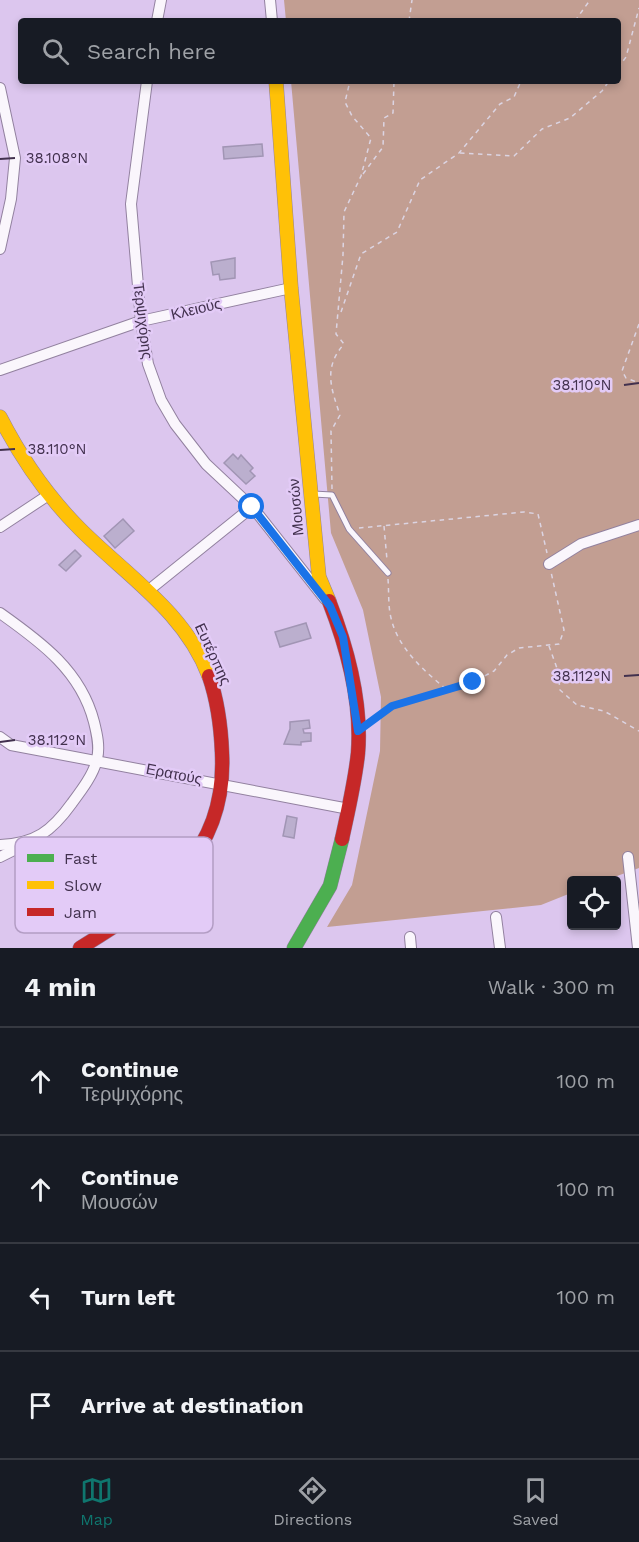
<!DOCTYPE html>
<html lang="en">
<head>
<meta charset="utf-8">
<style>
	body { margin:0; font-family:"Work Sans",sans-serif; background:#242831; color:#f1f3f6 }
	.controls { position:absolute; right:18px; bottom:18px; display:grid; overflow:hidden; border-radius:6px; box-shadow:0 3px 9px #0003 }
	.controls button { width:54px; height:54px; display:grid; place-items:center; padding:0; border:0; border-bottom:2px solid #363941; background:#171b24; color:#f1f3f6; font:30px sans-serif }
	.stop { position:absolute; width:18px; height:18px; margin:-14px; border:4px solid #1a73e8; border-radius:50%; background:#fff }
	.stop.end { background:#1a73e8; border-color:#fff; box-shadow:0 2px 6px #0008 }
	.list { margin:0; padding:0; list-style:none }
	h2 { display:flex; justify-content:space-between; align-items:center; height:78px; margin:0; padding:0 24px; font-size:26px }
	h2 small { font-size:20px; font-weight:400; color:#9ea1a6 }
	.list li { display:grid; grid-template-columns:39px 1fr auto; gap:18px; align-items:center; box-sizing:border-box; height:108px; padding:0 24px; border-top:2px solid #363941 }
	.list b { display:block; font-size:22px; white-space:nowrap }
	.list p { margin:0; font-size:20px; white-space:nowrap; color:#9ea1a6 }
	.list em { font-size:20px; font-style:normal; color:#9ea1a6 }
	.icon { flex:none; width:33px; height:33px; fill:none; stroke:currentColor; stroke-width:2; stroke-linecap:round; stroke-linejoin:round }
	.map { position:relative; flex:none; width:639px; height:948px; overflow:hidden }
	.search { position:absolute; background:#171b24; box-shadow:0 3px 9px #0003; left:18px; right:18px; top:18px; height:66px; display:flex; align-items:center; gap:15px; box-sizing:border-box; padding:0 21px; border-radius:6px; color:#9ea1a6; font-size:22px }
	.sheet { height:510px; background:#171b24 }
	nav { display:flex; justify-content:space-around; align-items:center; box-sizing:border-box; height:84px; border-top:2px solid #363941; background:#171b24; font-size:16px; color:#9ea1a6 }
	nav a { display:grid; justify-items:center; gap:3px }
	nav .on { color:#0f766e }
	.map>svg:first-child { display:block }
</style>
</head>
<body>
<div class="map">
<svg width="639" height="948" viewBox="0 0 639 948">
	<rect width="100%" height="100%" fill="#dcc6ee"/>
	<polygon fill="#c29e92" points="284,0 639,0 639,868 606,880 572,880 571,893 541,905 327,927 352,885 380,751 381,697 363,610 331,533 291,81 618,81 618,21 286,21"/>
	<g fill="#bbafce" stroke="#a195b4" stroke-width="1.5">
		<polygon points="262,144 263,156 224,159 223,147"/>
		<polygon points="235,258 235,278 220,280 219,274 213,275 211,262"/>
		<polygon points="233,454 238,459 241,455 253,468 250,471 255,476 246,484 224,463"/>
		<polygon points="123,519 134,531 115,548 104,536"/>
		<polygon points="75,550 81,556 66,571 59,565"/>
		<polygon points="306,623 311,638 280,647 275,632"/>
		<polygon points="309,720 310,728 303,729 304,733 311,733 311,741 301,742 301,745 284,744 290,729 290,722"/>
		<polygon points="287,816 297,818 294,838 283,836"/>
	</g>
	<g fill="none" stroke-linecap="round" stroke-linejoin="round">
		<g stroke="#92819f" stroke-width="7">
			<polyline id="lane" points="313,494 332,495 349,529 388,573"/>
		</g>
		<g stroke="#92819f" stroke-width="12">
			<g id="street">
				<polyline points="270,0 272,21"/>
				<polyline points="157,21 161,0"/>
				<polyline points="147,81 131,204 141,321 148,364 161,400 175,424 206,464 254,509 325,599"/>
				<polyline points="0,88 15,158 11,199 0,249"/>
				<polyline points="0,370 141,321 291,288"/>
				<polyline points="0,527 50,494"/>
				<polyline points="549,564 581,544 639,525"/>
				<polyline points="149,590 252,507"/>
				<path d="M0,613C41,642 81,671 94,722C97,734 100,747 97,759C94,774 81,791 72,803C52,831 35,844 0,845"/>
				<polyline points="0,737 11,745 349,809"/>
				<polyline points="0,857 22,846"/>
				<polyline points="628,857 638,948"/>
				<polyline points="496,917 500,948"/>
				<polyline points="410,937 411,948"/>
			</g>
		</g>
		<g stroke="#92819f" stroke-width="15">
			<polyline id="fast" points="294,948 330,886 342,839"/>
		</g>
		<g stroke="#92819f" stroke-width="15">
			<g id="slow">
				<polyline points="276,81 291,288 319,577 329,601"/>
				<path d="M0,417C21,458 47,496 80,529C127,576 185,612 209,676"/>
			</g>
		</g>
		<g stroke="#92819f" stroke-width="15">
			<g id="jam">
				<path d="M329,601C347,647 362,703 358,753C355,782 348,811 342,839"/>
				<path d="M80,948C159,899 227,856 222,753C221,727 218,702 209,676"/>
			</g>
		</g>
		<g stroke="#dcd4e2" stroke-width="1.5" stroke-dasharray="4.5 4.5" stroke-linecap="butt">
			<polyline points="409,21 412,0"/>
			<polyline points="575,21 590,0"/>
			<polyline points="618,68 626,57 639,8"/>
			<polyline points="460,153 514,156 542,129 570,118 602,91 609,81"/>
			<polyline points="363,174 383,147 384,118 393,113 394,81"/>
			<polyline points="341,312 361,254 397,232 420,180 459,153 500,104 514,97 521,81"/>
			<polyline points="639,324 622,371 626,378 639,383"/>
			<path d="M332,489L331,431L340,415C331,388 323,368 344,344L336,334L343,255L344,212L361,176L371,138L352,116L345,102L350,81"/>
			<polyline points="384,526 387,560"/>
			<polyline points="359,528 524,512 538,514 547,553"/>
			<path d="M388,579C389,592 388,606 391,618C398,648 423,670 446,689"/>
			<polyline points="549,646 558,671 560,690 577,705 604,711 639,731"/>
			<polyline points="369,723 392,707 473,682 494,671 507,655 519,648 559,644 564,630 551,572"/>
		</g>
		<use href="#lane" stroke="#faf6fc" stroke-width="5"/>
		<use href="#street" stroke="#faf6fc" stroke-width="10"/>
		<use href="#fast" stroke="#4caf50" stroke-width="14"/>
		<use href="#slow" stroke="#ffc107" stroke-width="14"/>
		<use href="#jam" stroke="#c62828" stroke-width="14"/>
	</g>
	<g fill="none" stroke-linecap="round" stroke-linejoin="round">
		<polyline stroke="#1a73e8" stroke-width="8" points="252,507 330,606 343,637 358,731 392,706 473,682"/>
	</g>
	<path fill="none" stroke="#42314e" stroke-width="2" d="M0,159L15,158M624,385L639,383M0,450L15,449M624,676L639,675M0,742L15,740"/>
	<g text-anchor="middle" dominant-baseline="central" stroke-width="5" stroke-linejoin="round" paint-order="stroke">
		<g font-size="15" fill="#42314e" stroke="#e3cbf7">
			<text transform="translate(196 309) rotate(-13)">Κλειούς</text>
			<text transform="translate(143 321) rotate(83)">Τερψιχόρης</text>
			<text transform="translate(296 507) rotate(-95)">Μουσών</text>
			<text transform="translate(213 654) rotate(65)">Ευτέρπης</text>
			<text transform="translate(174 774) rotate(11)">Ερατούς</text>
		</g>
	</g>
	<rect x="15" y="837" width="198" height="96" rx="9" fill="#e3cbf7" stroke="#b39dc4" stroke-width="1.5"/>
	<rect x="27" y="854" width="27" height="8" fill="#4caf50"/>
	<rect x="27" y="881" width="27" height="8" fill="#ffc107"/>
	<rect x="27" y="908" width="27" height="8" fill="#c62828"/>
	<g font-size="16" fill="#42314e">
		<text x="64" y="864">Fast</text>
		<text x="64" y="891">Slow</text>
		<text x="64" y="918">Jam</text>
	</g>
	<g font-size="15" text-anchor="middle" fill="#42314e" stroke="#e3cbf7" stroke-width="5" stroke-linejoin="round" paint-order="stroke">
		<text x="57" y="163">38.108°N</text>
		<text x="582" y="390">38.110°N</text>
		<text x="57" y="454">38.110°N</text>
		<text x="582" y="681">38.112°N</text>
		<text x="57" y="745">38.112°N</text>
	</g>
</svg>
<div class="controls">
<button><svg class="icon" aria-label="locate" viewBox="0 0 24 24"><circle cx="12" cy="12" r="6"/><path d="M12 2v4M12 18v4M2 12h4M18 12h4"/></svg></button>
</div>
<div class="stop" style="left:252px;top:507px"></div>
<div class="stop end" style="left:473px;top:682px"></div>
<div class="search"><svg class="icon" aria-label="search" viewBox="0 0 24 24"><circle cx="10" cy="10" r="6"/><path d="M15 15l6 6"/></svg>Search here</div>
</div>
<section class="sheet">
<h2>4 min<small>Walk · 300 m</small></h2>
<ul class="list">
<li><svg class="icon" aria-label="ahead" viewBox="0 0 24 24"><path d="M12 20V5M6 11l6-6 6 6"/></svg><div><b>Continue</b><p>Τερψιχόρης</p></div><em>100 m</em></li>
<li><svg class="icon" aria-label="ahead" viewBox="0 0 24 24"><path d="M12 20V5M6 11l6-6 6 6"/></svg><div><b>Continue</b><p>Μουσών</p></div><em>100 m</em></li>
<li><svg class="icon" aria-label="left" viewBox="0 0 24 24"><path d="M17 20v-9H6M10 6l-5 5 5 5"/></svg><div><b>Turn left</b></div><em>100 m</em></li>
<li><svg class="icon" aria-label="arrive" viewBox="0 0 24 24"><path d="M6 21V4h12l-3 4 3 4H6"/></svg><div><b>Arrive at destination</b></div></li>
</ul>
</section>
<nav>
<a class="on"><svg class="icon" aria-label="map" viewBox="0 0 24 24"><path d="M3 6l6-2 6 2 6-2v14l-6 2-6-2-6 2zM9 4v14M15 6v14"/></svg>Map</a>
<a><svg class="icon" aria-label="directions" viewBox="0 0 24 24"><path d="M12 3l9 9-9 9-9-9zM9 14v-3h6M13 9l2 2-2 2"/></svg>Directions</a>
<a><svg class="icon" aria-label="saved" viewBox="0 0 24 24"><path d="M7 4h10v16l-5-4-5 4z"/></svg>Saved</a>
</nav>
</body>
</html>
